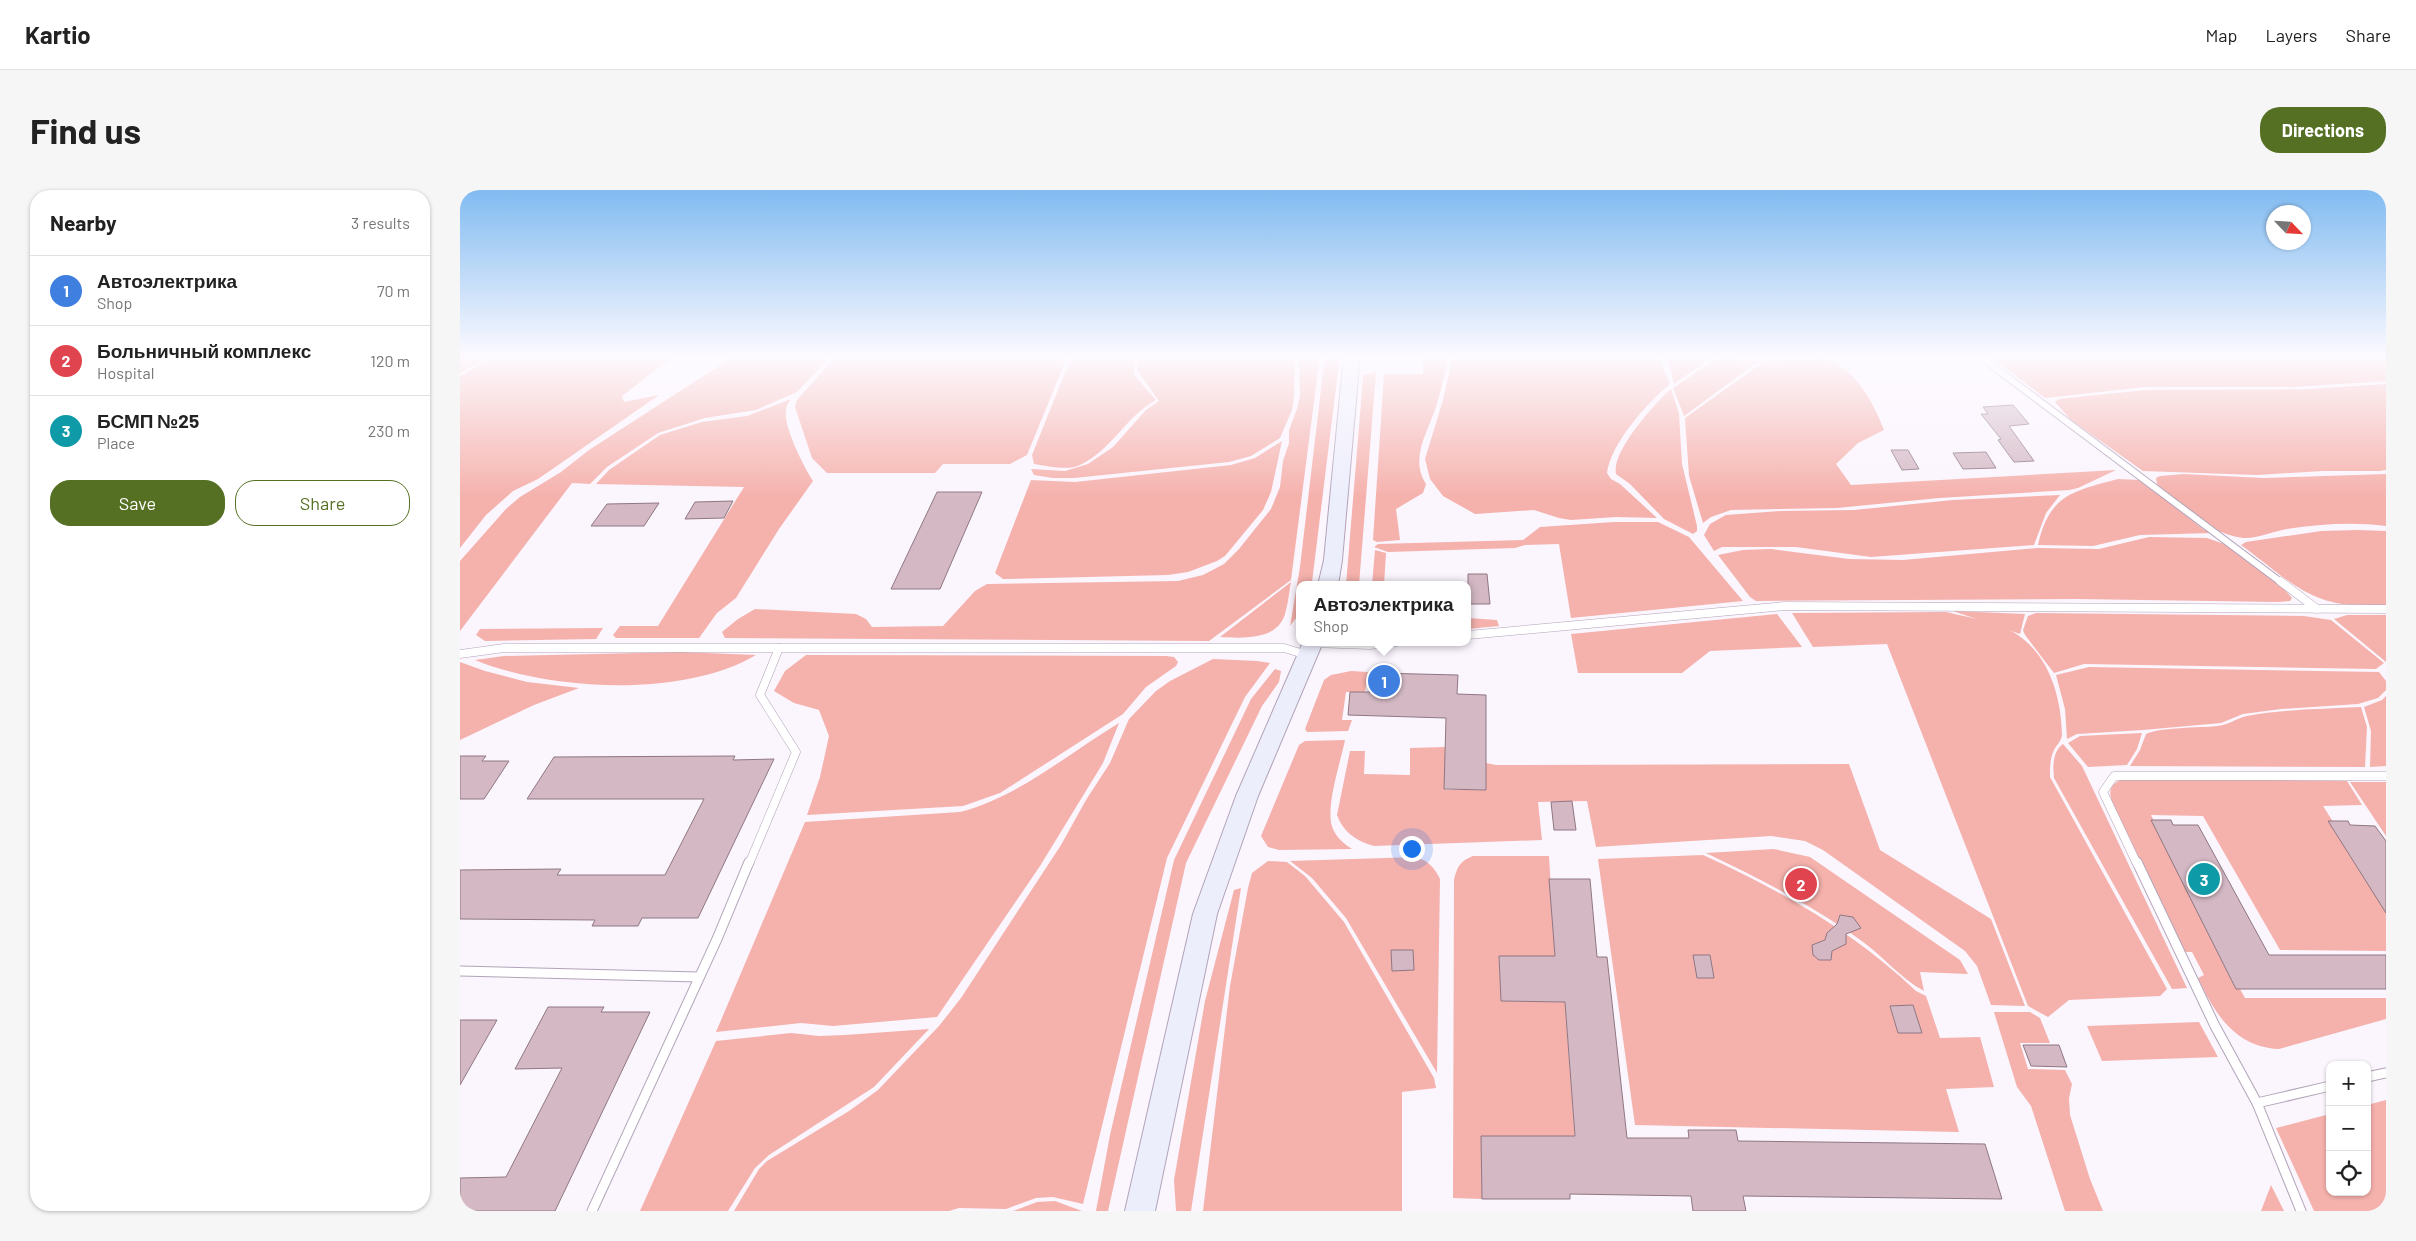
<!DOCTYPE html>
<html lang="en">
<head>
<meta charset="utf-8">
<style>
	body { margin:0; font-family:Barlow,sans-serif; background:#f6f6f6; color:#222 }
	.controls { position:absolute; right:15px; bottom:15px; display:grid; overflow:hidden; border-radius:10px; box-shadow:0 1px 4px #0004 }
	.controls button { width:45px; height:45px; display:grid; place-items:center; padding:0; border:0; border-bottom:1px solid #e0e0e0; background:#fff; color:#222; font:25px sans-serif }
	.compass { position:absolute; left:1806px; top:15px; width:45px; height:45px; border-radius:50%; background:#fff; box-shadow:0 1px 4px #0004; rotate:115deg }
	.you { position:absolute; left:951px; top:658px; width:18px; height:18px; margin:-12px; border:4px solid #fff; border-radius:50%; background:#1a73e8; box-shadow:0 0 0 8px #1a73e833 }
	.badge { display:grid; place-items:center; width:32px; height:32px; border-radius:50%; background:#557023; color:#fff; font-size:16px; font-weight:700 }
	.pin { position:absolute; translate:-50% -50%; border:2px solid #fff; box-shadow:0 1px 5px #0006 }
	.popup { position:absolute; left:836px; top:391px; width:175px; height:65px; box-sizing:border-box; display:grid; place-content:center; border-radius:10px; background:#fff; filter:drop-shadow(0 1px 4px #0005); font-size:16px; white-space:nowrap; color:#767676 }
	.popup b { font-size:19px; color:#222 }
	.popup::after { content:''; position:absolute; left:50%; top:100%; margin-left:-10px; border:10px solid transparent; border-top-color:#fff }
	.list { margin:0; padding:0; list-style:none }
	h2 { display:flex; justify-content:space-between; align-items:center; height:65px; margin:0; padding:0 20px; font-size:21px }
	h2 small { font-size:16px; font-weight:400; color:#767676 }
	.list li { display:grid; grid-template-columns:32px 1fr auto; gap:15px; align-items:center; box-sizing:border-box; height:70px; padding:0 20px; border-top:1px solid #e0e0e0 }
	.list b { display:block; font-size:19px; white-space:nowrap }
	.list p { margin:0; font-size:16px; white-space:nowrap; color:#767676 }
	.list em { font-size:16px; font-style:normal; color:#767676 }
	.actions { display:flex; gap:10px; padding:15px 20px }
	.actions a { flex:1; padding:11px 0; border:1px solid #557023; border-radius:20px; text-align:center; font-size:18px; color:#557023 }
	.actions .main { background:#557023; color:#fff }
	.icon { flex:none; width:28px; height:28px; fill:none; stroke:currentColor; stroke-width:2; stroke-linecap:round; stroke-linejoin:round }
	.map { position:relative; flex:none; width:1926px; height:1021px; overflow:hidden; border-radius:20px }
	header { display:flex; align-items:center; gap:30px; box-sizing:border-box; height:70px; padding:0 25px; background:#fff; border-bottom:1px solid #e0e0e0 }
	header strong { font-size:24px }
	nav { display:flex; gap:28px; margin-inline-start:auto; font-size:18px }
	.intro { display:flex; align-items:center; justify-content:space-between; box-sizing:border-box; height:120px; padding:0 30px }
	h1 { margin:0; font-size:35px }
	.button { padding:12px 22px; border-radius:20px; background:#557023; color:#fff; font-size:18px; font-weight:700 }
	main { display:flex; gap:30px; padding:0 30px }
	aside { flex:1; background:#fff; border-radius:20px; box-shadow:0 1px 4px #0004 }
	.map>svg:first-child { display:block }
</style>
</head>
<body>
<header>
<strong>Kartio</strong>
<nav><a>Map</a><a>Layers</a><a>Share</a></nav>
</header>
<div class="intro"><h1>Find us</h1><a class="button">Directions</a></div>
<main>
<aside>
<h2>Nearby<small>3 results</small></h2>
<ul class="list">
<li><span class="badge" style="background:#3f7fe0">1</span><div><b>Автоэлектрика</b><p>Shop</p></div><em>70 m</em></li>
<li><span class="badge" style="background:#e0444e">2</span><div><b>Больничный комплекс</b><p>Hospital</p></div><em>120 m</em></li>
<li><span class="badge" style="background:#0f9aa8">3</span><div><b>БСМП №25</b><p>Place</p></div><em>230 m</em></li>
</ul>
<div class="actions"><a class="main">Save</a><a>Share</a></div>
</aside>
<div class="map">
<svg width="1926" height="1021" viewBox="0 0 1926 1021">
	<rect width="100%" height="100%" fill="#fbf5fe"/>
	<g fill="#f5b1ac">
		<polygon points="0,165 33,165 0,183"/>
		<polygon points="37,165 220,165 198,178 162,206 164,212 199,205 78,289 53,301 26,325 0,358 0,186"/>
		<polygon points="276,165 372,165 337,202 296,220 245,228 198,243 147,277 130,294 112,293 0,441 0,371 46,319 60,307 101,282 129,260"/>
		<polygon points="377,165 608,165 567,265 550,274 483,274 475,283 367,283 352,268 335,217 337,210"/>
		<path d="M612,165H676L674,185L696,210C666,226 652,260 620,275C608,281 588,276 574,274L572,265Z"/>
		<polygon points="679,165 835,165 834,207 832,220 820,248 791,266 769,272 614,288 593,288 574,285 571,279 605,281 628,274 653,257 686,220 699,211 677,180"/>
		<polygon points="839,165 860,165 831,390 749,451 265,448 262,442 278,429 295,419 396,424 406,429 412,437 483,436 515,401 527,394 718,391 743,385 764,374 779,359 811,319 820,297 823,271 829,253 829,240 837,219 840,205"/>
		<polygon points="865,165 880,165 852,392 851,395 840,395 840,423 830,436 840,377"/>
		<path d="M958,165H988C986,180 982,196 978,210C971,238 948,266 966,294L963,303L936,319L940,350L917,352L913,350L924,184H963V170L958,169Z"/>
		<path d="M993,165H1197L1210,194C1187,213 1151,253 1147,283L1151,289L1160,294L1197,328L1156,327L1111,330L1099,328L1074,320L1015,324L983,306L970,289L965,269L983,210Z"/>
		<polygon points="1203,165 1255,165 1214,194 1209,174"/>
		<polygon points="1262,165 1274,165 1277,171 1299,171 1224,226 1213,198"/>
		<polygon points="1528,165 1926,165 1926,191 1835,197 1685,197 1585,208"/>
		<path d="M1364,169C1395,177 1413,212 1424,240L1398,253L1376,274L1391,295L1656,280L1618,298L1609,300L1479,308L1377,318L1271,320L1251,327L1243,333L1229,286L1225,228L1302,173L1307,171Z"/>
		<polygon points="916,182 899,395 886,395 903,188 904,185"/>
		<polygon points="1926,194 1926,280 1919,281 1863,281 1797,285 1683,281 1611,230 1595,212 1599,209 1685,200 1849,199"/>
		<path d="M1211,199L1219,223L1222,274L1237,336V341L1233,344L1204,329L1170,294L1156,284C1151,262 1194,214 1211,199Z"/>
		<path d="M331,209C329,212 326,216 326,220C323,236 344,277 353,291L319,339L276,408L257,423L239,448H156L153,445L160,436H198L284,297L136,294L149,280L200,245L242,232L287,226Z"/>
		<polygon points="822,251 811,302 803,320 765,366 757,371 728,382 708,385 543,389 535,383 571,290 615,292 771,275 795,268"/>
		<path d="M1724,284L1803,288L1926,284V336C1893,332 1860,334 1827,339C1814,341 1796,349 1783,348C1750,344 1719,316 1697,294L1696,288L1700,286Z"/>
		<path d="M1658,289L1681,290L1743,339L1753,343L1680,345L1633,356L1578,355C1589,305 1613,301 1658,289Z"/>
		<polygon points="1600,305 1586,323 1574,355 1411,367 1336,357 1262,357 1254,361 1244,345 1250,334 1266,325 1321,321 1394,320 1493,310"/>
		<polygon points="1154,332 1198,332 1229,347 1283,411 1111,428 1099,354 1065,355 1055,358 928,362 914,357 918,354 1063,350 1080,337"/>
		<path d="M1898,340L1926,341V415C1854,421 1835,395 1781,355L1786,352L1861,341Z"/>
		<polygon points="1689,347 1747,348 1767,355 1824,399 1832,408 1830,411 1817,412 1617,409 1296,411 1290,407 1258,365 1283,360 1311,359 1389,369 1443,370 1578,358 1639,359"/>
		<polygon points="915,360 926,363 924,395 912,395"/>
		<path d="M831,392C829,402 828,414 825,424C817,451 782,448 760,447Z"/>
		<polygon points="1493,421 1565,424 1560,444"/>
		<path d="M1486,422C1510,428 1542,432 1562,448C1591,471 1601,509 1602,544C1602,551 1597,554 1594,560C1590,568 1590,578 1590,587L1707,799L1700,806L1609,810L1588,827L1568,816L1427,454L1353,457L1332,423Z"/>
		<polygon points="1576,423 1844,426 1871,430 1924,473 1916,479 1624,474 1594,483 1565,445 1563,440 1568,426"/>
		<polygon points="1317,424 1342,457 1250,461 1222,483 1118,483 1111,444"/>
		<polygon points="1887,425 1926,425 1926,472 1874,429"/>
		<polygon points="1008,428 1037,430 1039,436 1008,439"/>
		<polygon points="143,438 136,449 25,451 16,445 20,439"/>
		<path d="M221,462L296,465C223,508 91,501 15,470L44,466Z"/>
		<polygon points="346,465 706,466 714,467 718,472 716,476 686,497 663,524 540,603 503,616 347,625 360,587 369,546 359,520 334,513 314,501 325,481"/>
		<polygon points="753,469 797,471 810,473 785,507 707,668 623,1014 593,1007 576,1008 546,1019 499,1018 489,1021 274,1021 299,979 307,971 389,921 418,900 479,836 501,808 601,655 626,610 650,573 669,529 696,501 710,491"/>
		<polygon points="0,472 25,481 67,492 119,498 74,515 0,550"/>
		<polygon points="1629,477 1919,482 1926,491 1926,500 1918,508 1898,514 1821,519 1783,524 1761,533 1683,540 1617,544 1607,549 1605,519 1596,485"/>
		<polygon points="815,479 821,481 819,492 802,516 726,673 648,1021 636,1021 650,945 714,670 791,509"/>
		<polygon points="891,481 908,482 905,502 886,502 882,530 892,530 888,541 847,542 845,539 864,490 871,485"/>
		<polygon points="1926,506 1926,576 1910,577 1911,541 1904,517 1922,510"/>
		<path d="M1901,517L1907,537L1905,577L1670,576L1680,560L1686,544C1701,537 1739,538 1758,536C1768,535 1777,528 1787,526C1824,519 1863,519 1901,517Z"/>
		<path d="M659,533L643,573L580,676L477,827L373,836L341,833L256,842L345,632L500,622C560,606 606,565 659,533Z"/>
		<polygon points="1682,543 1677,559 1667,575 1628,577 1608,553 1620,546"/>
		<path d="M885,550C881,571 864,620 873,639C877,648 884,654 892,659L819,660L808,657L801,646L839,555L845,551Z"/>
		<path d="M1603,554L1622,576L1727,798L1712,799L1594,588C1593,577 1592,562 1603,554Z"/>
		<path d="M985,557V600H1026V573L1036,575L1389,574L1420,660L1531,729L1565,816L1531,815L1517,776L1505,761L1363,660L1345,651L1311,646L1136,657L1127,611L1078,612L1082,650L914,656C896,651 883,642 877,625L890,561H905L904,584L950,585V558Z"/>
		<path d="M1665,588L1887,591L1902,615L1863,616L1926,715V761L1820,760L1743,626L1691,625L1751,747L1785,808H1926V829L1819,859C1775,857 1755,824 1738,788L1744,785L1732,762H1725L1653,616C1648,600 1649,594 1665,588Z"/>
		<polygon points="1890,592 1926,592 1926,646"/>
		<path d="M1314,659L1350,667L1500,770L1508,784L1460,782L1464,801C1440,788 1422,765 1399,749C1352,715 1298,688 1246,663Z"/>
		<path d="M1243,665C1320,700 1394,742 1456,801L1466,806L1480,848L1520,847L1534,897L1486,899L1499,942L1175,935L1138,669Z"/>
		<path d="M1013,666H1089L1095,766H1039L1041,811L1105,812L1115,949L1106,946H1021L1022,1009L993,1008L994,690C997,677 1000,671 1013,666Z"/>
		<path d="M957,667C969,672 974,677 980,689L977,883L886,728L852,688L830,671Z"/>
		<polygon points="808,671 827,672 845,686 884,732 974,888 976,898 942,902 942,1021 743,1021 770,796 788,698 792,683"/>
		<polygon points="781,698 731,1021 716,1021 714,990 745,811 774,700"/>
		<polygon points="1534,822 1570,822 1580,828 1590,853 1560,853 1568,879 1605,880 1612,894 1609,908 1610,925 1630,989 1643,1021 1605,1021 1571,916 1557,897"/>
		<polygon points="1739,832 1758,867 1642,871 1627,836"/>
		<polygon points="469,839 414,897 309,965 295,978 268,1021 180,1021 256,851 331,843 359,846 385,845"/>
		<polygon points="1926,910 1926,1021 1854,1021 1816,938 1870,924 1870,1002 1907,1002 1907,915"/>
		<polygon points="1811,995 1824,1021 1801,1021"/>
		<polygon points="595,1011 622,1021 553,1021 577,1012"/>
	</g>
	<g fill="#d4b9c5" stroke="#8f7782">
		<polygon points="1553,215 1569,234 1549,236 1574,271 1554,272 1538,250 1541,249 1521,224 1528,224 1523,217"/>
		<polygon points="1431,260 1448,260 1459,279 1442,280"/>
		<polygon points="1526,262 1536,278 1503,279 1493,263"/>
		<polygon points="477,302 522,302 480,399 431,399"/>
		<polygon points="273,311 264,328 225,329 235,312"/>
		<polygon points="199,313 184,336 131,336 147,314"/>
		<polygon points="1008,384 1027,384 1030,414 1008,414"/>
		<polygon points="918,483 998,485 997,504 1026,505 1026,600 984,599 986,528 888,525 890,502 917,502"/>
		<polygon points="0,566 26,566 22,571 49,571 24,609 0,609"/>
		<polygon points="275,566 273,570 314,569 238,728 182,728 178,736 132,736 135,730 0,729 0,680 101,679 97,685 205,685 244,609 67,609 94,567"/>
		<polygon points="1112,611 1116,640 1094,640 1091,612"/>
		<polygon points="1691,630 1711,630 1713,635 1738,635 1809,765 1926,765 1926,799 1776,799"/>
		<polygon points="1868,631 1888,631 1890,635 1915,636 1926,651 1926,723"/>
		<polygon points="1089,689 1130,689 1137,767 1147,767 1167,948 1229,948 1228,940 1276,940 1278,951 1525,954 1542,1009 1283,1006 1286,1021 1233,1021 1231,1006 1110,1004 1110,1009 1022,1009 1021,946 1115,946 1105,812 1041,811 1039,766 1095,766"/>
		<polygon points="1380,725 1393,727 1401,738 1386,744 1386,754 1372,761 1371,770 1359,770 1353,765 1352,755 1365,750 1367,743 1377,734"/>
		<polygon points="931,760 953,760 954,780 932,781"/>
		<polygon points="1233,765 1250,765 1254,788 1237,788"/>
		<polygon points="1453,815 1462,843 1438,843 1430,816"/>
		<polygon points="88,817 144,817 141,822 190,822 95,1021 0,1021 0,988 46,987 102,878 55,879"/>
		<polygon points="0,830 37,830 0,895"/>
		<polygon points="1563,855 1599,855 1607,877 1571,876"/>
	</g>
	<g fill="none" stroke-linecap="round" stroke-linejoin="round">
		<g stroke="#b1a3b8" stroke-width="8">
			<polyline id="service-far2" points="1518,165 1822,393"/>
		</g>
		<g stroke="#b1a3b8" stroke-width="9">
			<g id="service-far1">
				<polyline points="1820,391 1857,419"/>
				<polyline points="1008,445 1325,416 1926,419"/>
				<polyline points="853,453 910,455 936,452"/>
				<polyline points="0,464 44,458 824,458 847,465"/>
				<polyline points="289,674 336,562 300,505 319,458"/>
				<polyline points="1677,674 1643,602 1654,586 1926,586"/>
			</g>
		</g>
		<g stroke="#b1a3b8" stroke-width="11">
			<g id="service">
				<polyline points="1677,672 1755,836 1797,913"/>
				<polyline points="0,781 239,787"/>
				<polyline points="1907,887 1926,883"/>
				<polyline points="132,1021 257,749 289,672"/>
				<polyline points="1841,1021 1797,913 1870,896"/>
			</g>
		</g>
		<g stroke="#b1a3b8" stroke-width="2">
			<g id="secondary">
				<polygon points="884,165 900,165 882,370 878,395 858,395 864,370"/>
				<polygon points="843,452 863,452 798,606 757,724 695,1021 665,1021 733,724 776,606"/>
			</g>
		</g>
		<use href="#service-far2" stroke="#fff" stroke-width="6"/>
		<use href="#service-far1" stroke="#fff" stroke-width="8"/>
		<use href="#service" stroke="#fff" stroke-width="9"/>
		<use href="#secondary" fill="#edeefc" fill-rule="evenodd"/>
	</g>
	<linearGradient id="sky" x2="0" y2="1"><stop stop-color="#81bbf1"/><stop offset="0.54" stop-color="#fdfaff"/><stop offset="1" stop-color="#fdfaff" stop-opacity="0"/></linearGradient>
	<rect width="1926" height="308" fill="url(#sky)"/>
</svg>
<div class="controls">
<button>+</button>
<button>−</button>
<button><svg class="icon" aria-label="locate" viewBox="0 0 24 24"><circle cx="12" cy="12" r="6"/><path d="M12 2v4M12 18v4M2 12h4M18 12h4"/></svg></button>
</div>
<svg class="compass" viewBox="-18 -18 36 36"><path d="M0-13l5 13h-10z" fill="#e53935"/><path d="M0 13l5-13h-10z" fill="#767676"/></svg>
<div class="you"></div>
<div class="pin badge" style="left:924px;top:491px;background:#3f7fe0">1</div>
<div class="popup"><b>Автоэлектрика</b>Shop</div>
<div class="pin badge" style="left:1341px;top:694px;background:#e0444e">2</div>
<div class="pin badge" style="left:1744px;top:689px;background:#0f9aa8">3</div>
</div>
</main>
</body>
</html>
